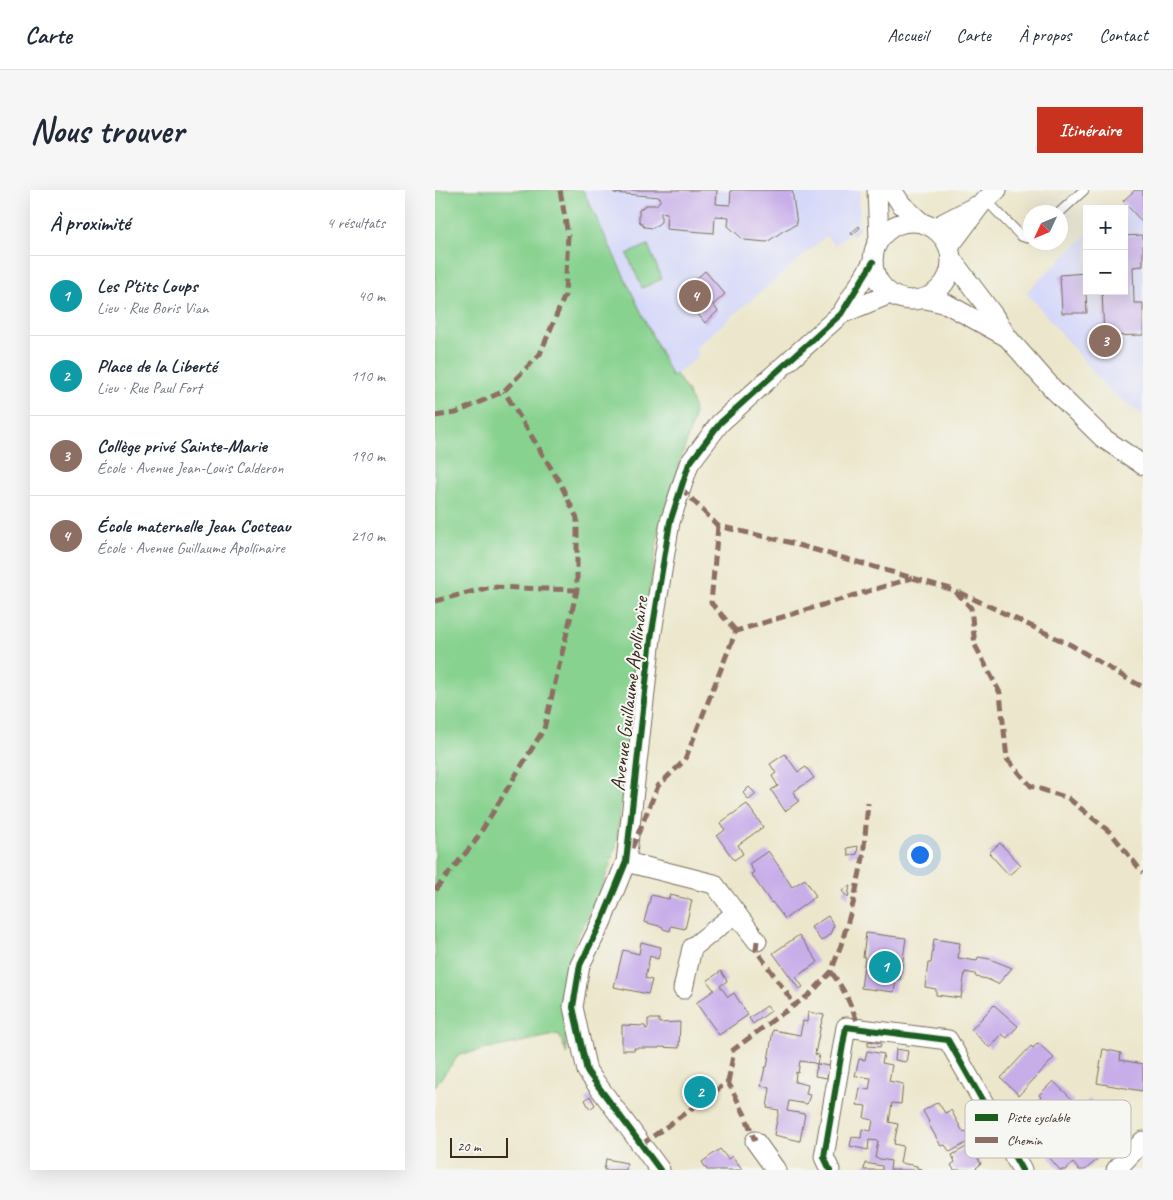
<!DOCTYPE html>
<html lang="fr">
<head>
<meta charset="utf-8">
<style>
	body { margin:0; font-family:Caveat,sans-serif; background:#f6f6f7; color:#1f2937 }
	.controls { position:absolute; right:15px; top:15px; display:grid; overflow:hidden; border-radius:0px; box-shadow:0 5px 20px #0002 }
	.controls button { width:45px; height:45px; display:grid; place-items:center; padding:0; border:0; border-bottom:1px solid #e0e1e3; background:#fff; color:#1f2937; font:25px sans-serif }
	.compass { position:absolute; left:588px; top:15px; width:45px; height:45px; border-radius:50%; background:#fff; box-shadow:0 5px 20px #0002; rotate:226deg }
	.scale { position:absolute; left:15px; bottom:12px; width:58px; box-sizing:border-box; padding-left:5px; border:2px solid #3b2a1e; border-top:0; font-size:14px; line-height:18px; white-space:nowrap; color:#3b2a1e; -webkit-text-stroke:4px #f6f6f2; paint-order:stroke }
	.you { position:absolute; left:484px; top:664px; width:18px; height:18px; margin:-12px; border:4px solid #fff; border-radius:50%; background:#1a73e8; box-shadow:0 0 0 8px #1a73e833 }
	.badge { display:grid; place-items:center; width:32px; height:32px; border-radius:50%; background:#c8321e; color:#fff; font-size:16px; font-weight:700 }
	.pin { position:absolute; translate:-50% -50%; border:2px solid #fff; box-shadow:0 1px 5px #0006 }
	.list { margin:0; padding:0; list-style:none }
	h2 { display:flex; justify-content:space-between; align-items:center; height:65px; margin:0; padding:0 20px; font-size:21px }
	h2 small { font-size:16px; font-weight:400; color:#747a83 }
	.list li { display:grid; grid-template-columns:32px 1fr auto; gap:15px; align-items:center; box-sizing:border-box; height:80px; padding:0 20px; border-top:1px solid #e0e1e3 }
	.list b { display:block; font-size:19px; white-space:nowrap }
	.list p { margin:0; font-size:16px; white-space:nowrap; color:#747a83 }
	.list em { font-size:16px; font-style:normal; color:#747a83 }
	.map { position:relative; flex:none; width:708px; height:980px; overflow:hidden; border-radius:0px }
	header { display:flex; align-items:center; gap:30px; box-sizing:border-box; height:70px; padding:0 25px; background:#fff; border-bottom:1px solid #e0e1e3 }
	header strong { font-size:24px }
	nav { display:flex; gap:28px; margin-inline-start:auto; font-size:18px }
	.intro { display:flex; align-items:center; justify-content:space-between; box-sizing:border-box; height:120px; padding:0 30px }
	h1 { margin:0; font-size:35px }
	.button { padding:12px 22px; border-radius:0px; background:#c8321e; color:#fff; font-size:18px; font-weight:700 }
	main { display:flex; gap:30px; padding:0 30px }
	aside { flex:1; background:#fff; border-radius:0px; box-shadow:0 5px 20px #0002 }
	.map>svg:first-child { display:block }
</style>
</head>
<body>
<header>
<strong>Carte</strong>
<nav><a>Accueil</a><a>Carte</a><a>À propos</a><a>Contact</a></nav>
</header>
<div class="intro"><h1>Nous trouver</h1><a class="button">Itinéraire</a></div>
<main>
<aside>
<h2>À proximité<small>4 résultats</small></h2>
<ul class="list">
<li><span class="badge" style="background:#0f9aa8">1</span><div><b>Les P'tits Loups</b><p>Lieu · Rue Boris Vian</p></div><em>40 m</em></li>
<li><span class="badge" style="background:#0f9aa8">2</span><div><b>Place de la Liberté</b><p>Lieu · Rue Paul Fort</p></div><em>110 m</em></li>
<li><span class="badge" style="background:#8d6e63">3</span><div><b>Collège privé Sainte-Marie</b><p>École · Avenue Jean-Louis Calderon</p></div><em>190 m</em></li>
<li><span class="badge" style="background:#8d6e63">4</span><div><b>École maternelle Jean Cocteau</b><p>École · Avenue Guillaume Apollinaire</p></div><em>210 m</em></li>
</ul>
</aside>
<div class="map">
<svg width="708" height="980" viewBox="0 0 708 980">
	<rect width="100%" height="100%" fill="#f6f6f2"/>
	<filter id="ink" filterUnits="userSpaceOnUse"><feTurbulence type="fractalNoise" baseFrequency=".02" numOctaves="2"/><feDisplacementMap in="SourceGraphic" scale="10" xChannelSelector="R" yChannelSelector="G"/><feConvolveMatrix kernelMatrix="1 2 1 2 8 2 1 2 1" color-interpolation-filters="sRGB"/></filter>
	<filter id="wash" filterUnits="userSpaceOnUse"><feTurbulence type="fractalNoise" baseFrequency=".0096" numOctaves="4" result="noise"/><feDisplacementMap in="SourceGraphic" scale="20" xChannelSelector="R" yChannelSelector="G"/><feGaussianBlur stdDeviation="1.12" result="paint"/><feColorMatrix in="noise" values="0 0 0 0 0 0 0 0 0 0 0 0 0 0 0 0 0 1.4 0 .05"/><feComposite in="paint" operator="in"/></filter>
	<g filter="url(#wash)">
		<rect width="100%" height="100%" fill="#ece7cc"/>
		<g fill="#d5d8f9">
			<polygon points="148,0 425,0 424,36 400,55 391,46 261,157 263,167 237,187"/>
			<polygon points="700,0 708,0 708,225 673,199 591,102 652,45 652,101 689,101 689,19 679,19"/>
		</g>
		<g fill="#88d28f" stroke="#627e56">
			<path d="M0,0H148L237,187L241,184C251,200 262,211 258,231L224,338L198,516L181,656L163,709L140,750L126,803L132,864L124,844L24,865L0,896Z"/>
			<polygon points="213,55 227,89 207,98 192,64"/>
		</g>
		<g id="blocks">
			<g fill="#c8aee9">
				<polygon points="179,0 282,0 281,14 295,15 296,0 357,0 362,34 348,41 332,52 309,50 293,36 294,27 280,26 279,43 231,39 232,23 226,22 226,32 218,38 209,37 204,31 204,20 211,15 221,15 225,11 225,7 179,3"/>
				<polygon points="700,0 708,0 708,33 688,11"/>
				<polygon points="424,36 425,38 417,45 416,43"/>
				<polygon points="708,45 708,76 698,77 699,113 708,113 708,145 669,146 667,101 689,101 689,46"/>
				<polygon points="270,81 290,104 278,115 283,121 270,133 263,124 267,121 248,100"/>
				<polygon points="650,83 652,123 627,123 625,85"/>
				<polygon points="350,564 363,582 371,577 379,588 358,602 364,611 350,621 336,600 343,596 337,586 341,583 335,574"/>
				<polygon points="314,597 321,604 314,610 308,603"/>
				<polygon points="312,614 328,637 303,655 308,664 299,670 282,646 290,640 285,633"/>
				<polygon points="565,653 586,675 574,685 554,663"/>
				<polygon points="423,656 422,664 414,666 412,658"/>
				<polygon points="333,661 345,678 357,697 370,689 381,706 350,729 337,712 336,713 316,684 319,682 314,674"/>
				<polygon points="415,695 413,708 407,701"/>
				<polygon points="216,705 234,709 235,705 257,710 250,739 236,736 235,741 228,739 228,737 209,732"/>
				<polygon points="393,726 399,735 395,744 386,751 376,737"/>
				<polygon points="431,743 471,748 465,790 461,790 459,802 426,798 430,767 428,767"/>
				<polygon points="364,745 383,772 361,787 368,797 364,799 338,763"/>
				<polygon points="499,749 525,753 523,768 542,771 543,767 555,769 577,778 563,794 552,789 541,787 540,784 530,782 526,808 501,805 501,799 490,797 493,773 496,773"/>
				<polygon points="206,752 226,757 223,769 215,766 210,788 217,790 213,804 179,797 188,760 204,764"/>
				<polygon points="286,781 292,791 285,796 293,807 299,803 313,825 284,845 261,813 279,800 272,791"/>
				<polygon points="559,815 583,836 572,848 567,844 555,858 536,840"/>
				<polygon points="332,816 336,821 318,834 314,828"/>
				<polygon points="373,822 389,825 386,834 380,864 384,865 382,874 394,876 392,888 380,886 382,874 379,873 365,871 363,883 361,882 360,892 373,895 371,904 375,905 372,914 354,911 352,921 370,924 365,951 339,945 344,920 332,918 335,898 326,896 330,877 332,877 338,840 365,845 368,831 372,832"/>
				<polygon points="213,829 224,829 224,833 245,832 244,858 224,857 224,858 199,858 200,860 187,860 187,835 210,836 211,839 213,838"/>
				<polygon points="433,851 446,853 445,857 433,856"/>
				<polygon points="603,853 619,868 584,905 566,888 596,856 598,858"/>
				<polygon points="461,859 473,861 471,872 460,870"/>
				<polygon points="668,859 686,863 685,870 708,874 708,893 707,901 662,893"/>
				<polygon points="432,861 449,864 447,873 457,875 454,891 468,894 466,914 457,913 454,932 463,934 459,954 468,956 465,973 482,976 482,978 487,979 487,980 455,980 456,971 440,968 443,951 434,950 433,960 415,956 417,947 426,948 427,939 436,941 438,930 429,928 431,916 422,915 425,898 434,900 436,888 420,886 424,869 430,870"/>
				<polygon points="618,891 639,911 605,948 591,935 600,926 596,922 603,915 601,913 606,907 604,905"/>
				<polygon points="155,906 160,915 155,919 150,910"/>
				<polygon points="655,909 669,926 661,934 670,944 658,954 661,958 656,963 662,970 650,980 644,980 638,973 630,980 625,980 614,967 657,932 646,918"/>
				<polygon points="503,912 510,923 516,920 528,942 531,941 536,950 515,962 510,955 506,956 493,933 494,932 488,921"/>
				<polygon points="537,954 542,962 540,963 546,974 541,978 542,980 519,980 516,975 520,972 517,965"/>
				<polygon points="285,959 293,969 297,966 308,980 272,980 267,972"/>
				<polygon points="171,969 192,973 191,980 169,980"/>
				<polygon points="430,973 447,976 447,980 429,980"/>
			</g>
		</g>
	</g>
	<g filter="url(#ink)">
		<use href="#blocks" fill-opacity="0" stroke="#796c5b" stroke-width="1"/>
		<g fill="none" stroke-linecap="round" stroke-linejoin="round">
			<g stroke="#796c5b" stroke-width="11">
				<g id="service">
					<polyline points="551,10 586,46 592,48 596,47"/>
					<polyline points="625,22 649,0"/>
				</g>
			</g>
			<g stroke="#796c5b" stroke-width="21">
				<g id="minor">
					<polyline points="442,0 444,49"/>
					<polyline points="457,0 466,14 487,33"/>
					<circle cx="477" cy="71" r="39"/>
					<polyline points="499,38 541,16"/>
					<polyline points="514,57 547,13 562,0"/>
					<polyline points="517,70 559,126 573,148 618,199 668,248 708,275"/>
					<polyline points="491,109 512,114 570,146"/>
					<polyline points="406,124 455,104"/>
					<polyline points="191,672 279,694 322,751"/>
					<polyline points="248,799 257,758 301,723"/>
					<polyline points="320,951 341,980"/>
					<polyline points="225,980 152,881 138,817 145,775 166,733 191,672 216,448 235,332 254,274 285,233 406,124 438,72"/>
					<polyline points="395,980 389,967 411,837 513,850 587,980"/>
					<polyline points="681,980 708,951"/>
				</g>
			</g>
			<use href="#service" stroke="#fff" stroke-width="9"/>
			<use href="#minor" stroke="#fff" stroke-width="19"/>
			<g stroke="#8d6e63" stroke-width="5" stroke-dasharray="10 5" stroke-linecap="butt">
				<polyline points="0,226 21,223 69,201 105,164 130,105 133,45 125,0"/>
				<polyline points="246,298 283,336 353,352 519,400 536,418 540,455 565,503 572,569 596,596 633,608 676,643 708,683"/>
				<polyline points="283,336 276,413 301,441"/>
				<polyline points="524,402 636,455 691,488 708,497"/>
				<polyline points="0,411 56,397 142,400"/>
				<polyline points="197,658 223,596 250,570 301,441 477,388"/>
				<polyline points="0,700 39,653 109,539 142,400 142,328 125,293 69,201"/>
				<polyline points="322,751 321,760 360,815"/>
				<path d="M396,782C410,799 417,818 425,839"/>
				<polyline points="293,892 298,866 298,860 338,830 374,805 396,782 406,755 418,714 428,668 433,613"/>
				<polyline points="206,955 293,892 310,925 320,951"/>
			</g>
			<g stroke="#f6f6f2" stroke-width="9">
				<g id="cycleway">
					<polyline points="225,980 152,881 138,817 145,775 166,733 191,672 216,448 235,332 254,274 285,233 406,124 438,72"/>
					<polyline points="395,980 389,967 411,837 513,850 587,980"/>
				</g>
			</g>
			<use href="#cycleway" stroke="#1b5e20" stroke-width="6"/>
		</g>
	</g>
	<g text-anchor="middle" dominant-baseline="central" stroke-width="4" stroke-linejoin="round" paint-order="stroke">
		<g font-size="21" fill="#3b2a1e" stroke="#f6f6f2">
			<text transform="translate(194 504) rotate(-83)">Avenue Guillaume Apollinaire</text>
		</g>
	</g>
	<rect x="530" y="910" width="166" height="58" rx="8" fill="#f6f6f2" stroke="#beb9b2" stroke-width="1"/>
	<rect x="540" y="924" width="23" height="7" fill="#1b5e20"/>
	<rect x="540" y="947" width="23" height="6" fill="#8d6e63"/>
	<g font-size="14" fill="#3b2a1e">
		<text x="572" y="932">Piste cyclable</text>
		<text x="572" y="955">Chemin</text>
	</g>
</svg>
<div class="controls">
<button>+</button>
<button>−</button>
</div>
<svg class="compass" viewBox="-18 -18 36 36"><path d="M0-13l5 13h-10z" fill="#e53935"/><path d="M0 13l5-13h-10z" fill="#747a83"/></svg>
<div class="scale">20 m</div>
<div class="you"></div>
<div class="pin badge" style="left:450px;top:777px;background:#0f9aa8">1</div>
<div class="pin badge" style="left:265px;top:902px;background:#0f9aa8">2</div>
<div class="pin badge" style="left:670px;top:151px;background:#8d6e63">3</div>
<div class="pin badge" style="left:260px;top:106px;background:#8d6e63">4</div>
</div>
</main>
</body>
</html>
